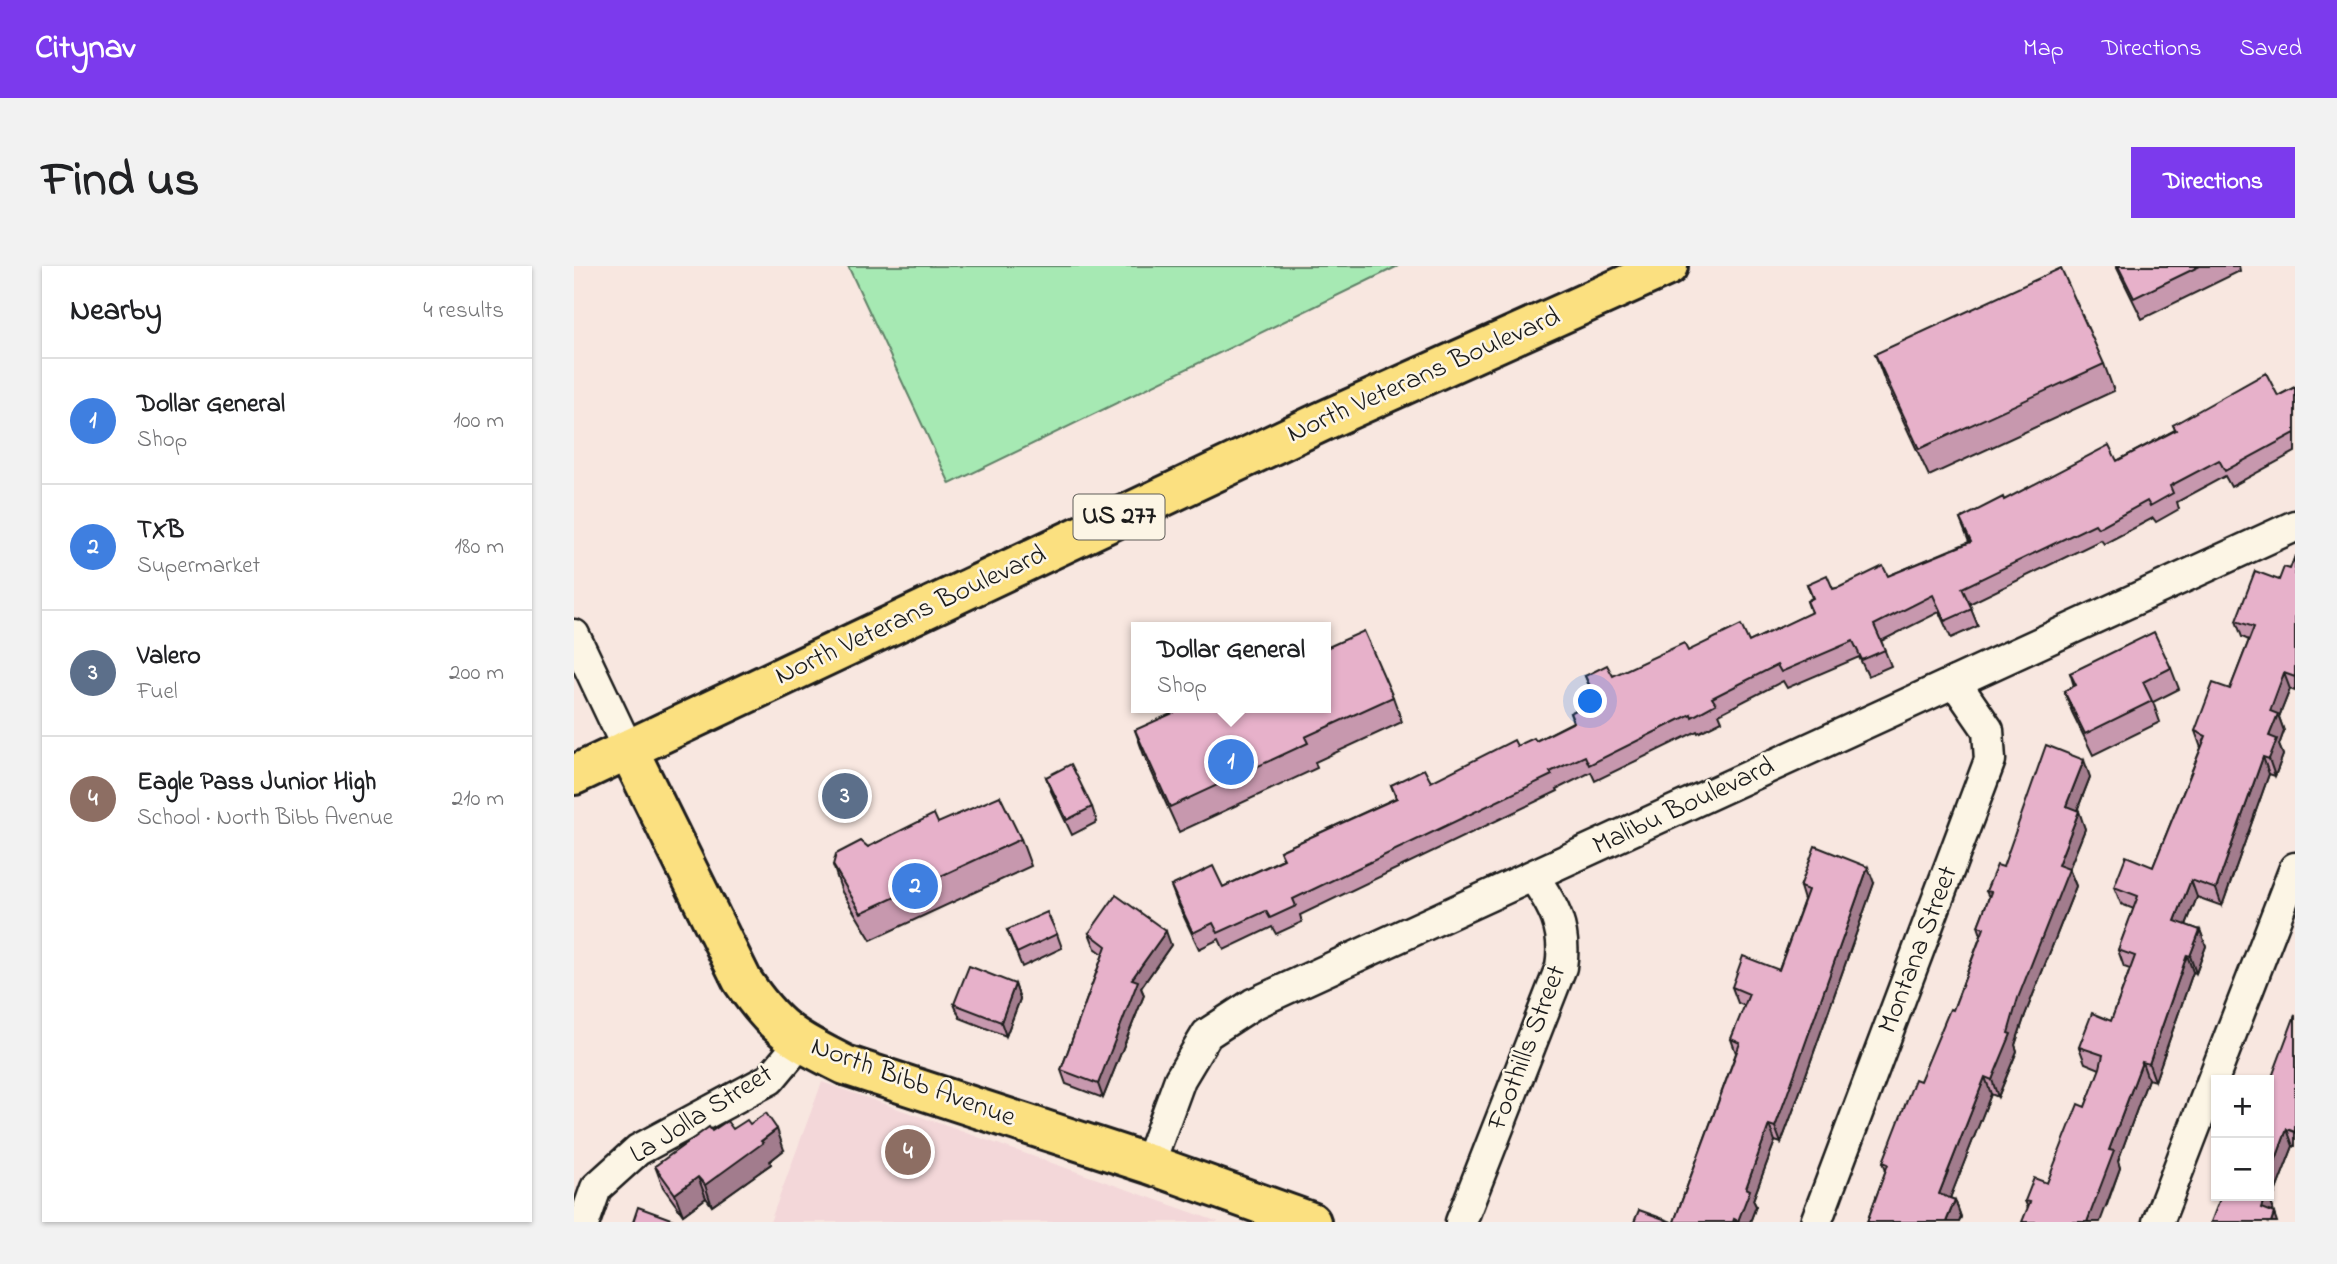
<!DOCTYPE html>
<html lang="en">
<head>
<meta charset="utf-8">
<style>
	body { margin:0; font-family:"Indie Flower",sans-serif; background:#f2f2f2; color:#202124 }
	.controls { position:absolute; right:21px; bottom:21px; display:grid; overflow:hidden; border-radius:0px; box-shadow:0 2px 5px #0004 }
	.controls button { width:63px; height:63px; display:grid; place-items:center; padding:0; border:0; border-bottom:2px solid #e0e0e0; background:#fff; color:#202124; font:35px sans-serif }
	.you { position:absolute; left:1017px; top:436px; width:24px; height:24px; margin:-18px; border:5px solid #fff; border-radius:50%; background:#1a73e8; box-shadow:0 0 0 10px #1a73e833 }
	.badge { display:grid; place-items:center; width:46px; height:46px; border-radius:50%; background:#7c3aed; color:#fff; font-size:23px; font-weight:700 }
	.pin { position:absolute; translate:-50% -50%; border:4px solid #fff; box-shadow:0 2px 7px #0006 }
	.popup { position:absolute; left:557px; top:356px; width:200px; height:91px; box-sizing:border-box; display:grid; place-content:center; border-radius:0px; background:#fff; filter:drop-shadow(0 2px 5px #0005); font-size:23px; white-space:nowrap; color:#757577 }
	.popup b { font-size:26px; color:#202124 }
	.popup::after { content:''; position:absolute; left:50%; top:100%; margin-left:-14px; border:14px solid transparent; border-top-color:#fff }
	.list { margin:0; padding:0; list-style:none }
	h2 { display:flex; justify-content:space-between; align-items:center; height:91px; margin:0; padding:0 28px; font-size:30px }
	h2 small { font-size:23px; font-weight:400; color:#757577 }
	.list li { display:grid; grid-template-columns:46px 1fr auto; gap:21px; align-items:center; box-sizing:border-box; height:126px; padding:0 28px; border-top:2px solid #e0e0e0 }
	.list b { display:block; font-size:26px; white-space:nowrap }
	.list p { margin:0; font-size:23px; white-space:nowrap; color:#757577 }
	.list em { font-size:23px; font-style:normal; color:#757577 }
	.map { position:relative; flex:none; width:1721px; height:956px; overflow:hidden; border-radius:0px }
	header { display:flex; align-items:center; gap:42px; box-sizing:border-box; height:98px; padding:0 35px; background:#7c3aed; color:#fff }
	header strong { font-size:33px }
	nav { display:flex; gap:38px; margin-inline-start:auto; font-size:24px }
	.intro { display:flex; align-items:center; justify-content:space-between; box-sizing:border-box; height:168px; padding:0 42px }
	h1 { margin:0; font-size:49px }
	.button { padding:18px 32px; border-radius:0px; background:#7c3aed; color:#fff; font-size:24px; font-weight:700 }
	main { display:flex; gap:42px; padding:0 42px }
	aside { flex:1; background:#fff; border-radius:0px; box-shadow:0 2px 5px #0004 }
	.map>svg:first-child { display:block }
</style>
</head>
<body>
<header>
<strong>Citynav</strong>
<nav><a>Map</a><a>Directions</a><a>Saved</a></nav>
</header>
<div class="intro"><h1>Find us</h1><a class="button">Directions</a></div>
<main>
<aside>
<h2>Nearby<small>4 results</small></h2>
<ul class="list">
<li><span class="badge" style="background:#3f7fe0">1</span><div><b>Dollar General</b><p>Shop</p></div><em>100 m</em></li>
<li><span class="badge" style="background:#3f7fe0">2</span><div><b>TXB</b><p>Supermarket</p></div><em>180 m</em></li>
<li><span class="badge" style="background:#5c6f8a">3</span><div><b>Valero</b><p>Fuel</p></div><em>200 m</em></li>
<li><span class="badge" style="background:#8d6e63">4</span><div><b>Eagle Pass Junior High</b><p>School · North Bibb Avenue</p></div><em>210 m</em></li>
</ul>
</aside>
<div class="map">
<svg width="1721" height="956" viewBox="0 0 1721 956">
	<rect width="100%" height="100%" fill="#f8e7e0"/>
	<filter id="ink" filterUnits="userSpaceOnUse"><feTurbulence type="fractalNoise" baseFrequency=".0143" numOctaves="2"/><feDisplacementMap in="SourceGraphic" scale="14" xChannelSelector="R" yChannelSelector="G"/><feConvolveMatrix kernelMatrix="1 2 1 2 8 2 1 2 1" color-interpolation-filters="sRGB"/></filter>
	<g filter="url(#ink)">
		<polygon fill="#f3d7d9" points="248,816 645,956 196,956"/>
		<polygon fill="#a6e9b3" stroke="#618268" stroke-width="2" points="274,0 824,0 376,218"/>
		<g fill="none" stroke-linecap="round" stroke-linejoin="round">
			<g stroke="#1c1c1c" stroke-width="35">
				<g id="minor">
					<polyline points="0,369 54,483"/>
					<polyline points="575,898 606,813 633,768 679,738 1721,260"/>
					<polyline points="10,956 22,922 64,884 196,813 226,777"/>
					<path d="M887,956L987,701C993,664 980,640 959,610"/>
					<polyline points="1242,956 1416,494 1414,464 1381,416"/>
					<polyline points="1584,956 1721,602"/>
				</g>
			</g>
			<g stroke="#1c1c1c" stroke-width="44">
				<path id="major" d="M54,483L168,714C201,763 219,773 271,799L575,898L737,956"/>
			</g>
			<g stroke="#1c1c1c" stroke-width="44">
				<polyline id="highway" points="0,509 747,156 1094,0"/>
			</g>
			<use href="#minor" stroke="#fcf5e5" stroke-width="30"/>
			<use href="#major" stroke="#fbe080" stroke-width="38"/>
			<use href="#highway" stroke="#fbe080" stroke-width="38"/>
		</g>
		<g fill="#c798ae" stroke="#1c1c1c" stroke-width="2">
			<polygon points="1542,0 1665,0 1666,5 1568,53"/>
			<polygon points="1301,88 1530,98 1540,125 1355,210 1311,115"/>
			<polygon points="1721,121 1721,186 1657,221 1651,210 1603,236 1605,243 1582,256 1579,252 1530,278 1527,274 1395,338 1404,360 1377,372 1365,346 1307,375 1317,400 1294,410 1285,391 1213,422 1209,415 1145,448 1148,455 1124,467 1123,465 1021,515 1017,506 983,523 984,525 726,649 728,656 702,668 698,661 650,684 645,673 625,683 603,636 597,620 649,621 709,593 706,585 822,532 817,519 857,516 943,480 962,475 999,456 996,447 1021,435 1011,410 1039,410 1114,385 1175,376 1237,347 1233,335 1238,332 1233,318 1259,323 1314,310 1395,276 1386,253 1430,234 1543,195 1601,164 1599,159 1704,130"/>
			<polygon points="1721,290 1721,425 1716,423 1705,451 1710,465 1705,479 1709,489 1701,510 1695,508 1648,640 1623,631 1612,659 1626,664 1632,680 1622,707 1619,706 1581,815 1574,813 1544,895 1546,902 1533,939 1454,942 1451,935 1473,917 1511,841 1526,803 1511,797 1505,781 1537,755 1556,703 1550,701 1544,684 1560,643 1547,638 1540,621 1579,601 1627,482 1621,465 1656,423 1675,374 1668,371 1662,355 1716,303"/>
			<polygon points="1597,402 1605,423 1579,436 1586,456 1519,489 1498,446 1490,425 1500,420 1496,407"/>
			<polygon points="819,431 828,456 741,496 743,502 605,566 570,489 561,464"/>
			<polygon points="472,511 518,541 523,556 498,569 477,525"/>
			<polygon points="1516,511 1503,545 1511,563 1495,603 1502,620 1451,749 1441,779 1443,785 1424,831 1417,828 1376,932 1381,934 1387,951 1385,956 1293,956 1312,904 1309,896 1379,744 1407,669 1404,660 1415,631 1412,625 1429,601"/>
			<polygon points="364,557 447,573 457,600 297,674 268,626 259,599 294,581"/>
			<polygon points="1300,617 1219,845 1207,877 1201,875 1179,934 1182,940 1176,956 1100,956 1162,787 1157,773 1171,740 1164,737 1158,721 1205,704 1230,634 1226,621"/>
			<polygon points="433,664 483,668 488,682 448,701"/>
			<polygon points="515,667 597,679 567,722 570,729 529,832 492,818 487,804 529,688 521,682"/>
			<polygon points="441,718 446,733 432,770 386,752 380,738"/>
			<polygon points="1721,749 1721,880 1719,880 1697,937 1699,942 1697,946 1637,956 1695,930"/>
			<polygon points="176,858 210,884 196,895 197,898 138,940 132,932 109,949 89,921 81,900 159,863"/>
		</g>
		<g fill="#a27c8d" stroke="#1c1c1c" stroke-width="2">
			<polygon points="1710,407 1716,423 1705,451 1710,465 1705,479 1709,489 1701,510 1695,493 1696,445"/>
			<polygon points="1689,491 1695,508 1648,640 1642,623"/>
			<polygon points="1510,494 1516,511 1498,557 1492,540"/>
			<polygon points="1505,545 1511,563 1495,603 1502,620 1451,749 1441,779 1443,785 1424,831 1418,814 1484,599"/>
			<polygon points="1294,601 1300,617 1219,845 1207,877 1201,861"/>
			<polygon points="1617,614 1623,631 1607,671 1601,655"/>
			<polygon points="1626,664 1632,680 1622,707 1616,690"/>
			<polygon points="592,665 597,679 567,722 570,729 529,832 524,818 558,713"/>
			<polygon points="1613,689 1619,706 1581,815 1575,798"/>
			<polygon points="441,718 446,733 432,770 427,756"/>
			<polygon points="1568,796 1574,813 1544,895 1546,902 1526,956 1513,956 1535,884"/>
			<polygon points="1411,811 1417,828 1371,945 1365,928"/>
			<polygon points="1195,859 1201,875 1179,934 1182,940 1176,956 1164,956 1172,922"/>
			<polygon points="203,863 210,884 196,895 197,898 138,940 131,919"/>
			<polygon points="1713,863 1719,880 1697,937 1699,942 1694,956 1687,942 1691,930 1695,930 1695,912"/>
			<polygon points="124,911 132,932 109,949 101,928"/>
			<polygon points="1381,934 1387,951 1385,956 1372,956"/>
			<polygon points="1700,947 1703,956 1697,956"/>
		</g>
		<g fill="#e7b1ca" stroke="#1c1c1c" stroke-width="2">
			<polygon points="1544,0 1626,0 1560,32"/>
			<polygon points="1487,2 1530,98 1345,183 1301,88"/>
			<polygon points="1692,107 1704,130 1721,121 1721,167 1651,205 1645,194 1596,220 1599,227 1576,240 1573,235 1524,262 1521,258 1388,322 1398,343 1371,355 1359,329 1300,359 1311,384 1288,394 1279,375 1207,406 1203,399 1138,432 1142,438 1118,451 1117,448 1015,499 1011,490 976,506 978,509 719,633 722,640 696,652 692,645 644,667 639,657 619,667 597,620 639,600 649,621 710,593 706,585 823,532 817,519 850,503 857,516 940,474 943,480 960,472 962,475 1000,456 996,447 1023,434 1011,410 1033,399 1039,410 1110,377 1114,385 1167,359 1175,376 1238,346 1233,335 1239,332 1233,318 1253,309 1259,323 1266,321 1309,300 1314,310 1397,276 1386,253 1429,231 1430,234 1535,179 1543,195 1602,164 1599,159"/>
			<polygon points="1721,290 1721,411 1710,407 1696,445 1704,448 1695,470 1703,473 1695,493 1689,491 1642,623 1617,614 1601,655 1626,664 1616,690 1613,689 1575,798 1568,796 1535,884 1540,885 1513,956 1448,956 1456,936 1451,935 1460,912 1473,917 1504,838 1511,841 1526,802 1529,789 1505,781 1518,747 1537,755 1561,690 1544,684 1564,630 1540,621 1552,590 1579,601 1632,470 1621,465 1639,417 1656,423 1680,361 1662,355 1681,305 1705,314 1710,301 1716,303"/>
			<polygon points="790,365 819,431 731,471 734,477 596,541 561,464 610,442 752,442 752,382"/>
			<polygon points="1580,366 1597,402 1569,416 1578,435 1511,468 1490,425 1502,419 1496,407"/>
			<polygon points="1472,479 1510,494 1492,540 1505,545 1484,599 1495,603 1444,732 1434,767 1437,768 1418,814 1411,811 1365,928 1381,934 1372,956 1293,956 1314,898 1309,896 1341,813 1346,815 1376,743 1379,744 1410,662 1404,660 1417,626 1412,625 1423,599 1429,601"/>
			<polygon points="497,498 518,541 493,554 472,511"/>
			<polygon points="426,530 447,573 287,647 259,599 262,588 287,575 294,581 360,548 364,557"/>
			<polygon points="1241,580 1294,601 1213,829 1201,861 1195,859 1172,922 1176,924 1164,955 1160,953 1159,956 1100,956 1166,777 1157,773 1175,728 1158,721 1169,690 1205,704 1234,624 1226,621"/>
			<polygon points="542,629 592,665 558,713 564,715 524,818 487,804 532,680 515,667"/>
			<polygon points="473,646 483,668 443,687 433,664"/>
			<polygon points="395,700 441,718 427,756 380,738"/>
			<polygon points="1721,749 1721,866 1713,863 1695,912 1695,819"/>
			<polygon points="192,847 203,863 187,875 189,877 131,919 124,911 101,928 81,900 135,861 138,865 153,855 159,863 173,854 176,858"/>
			<polygon points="1647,930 1691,930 1687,942 1700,947 1697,956 1637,956"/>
			<polygon points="64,941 105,956 59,956"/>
			<polygon points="1065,944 1098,956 1060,956"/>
		</g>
	</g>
	<g text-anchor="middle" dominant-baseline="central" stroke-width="5" stroke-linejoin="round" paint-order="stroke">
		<rect fill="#fcf5e5" stroke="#5f5d58" stroke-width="2" x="499.5" y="228.5" width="91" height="45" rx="5"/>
		<g font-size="26" font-weight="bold" fill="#1c1c1c">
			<text x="545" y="251">US 277</text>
		</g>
		<g font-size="28" fill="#1c1c1c" stroke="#fcf5e5">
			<text transform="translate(850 110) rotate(-24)">North Veterans Boulevard</text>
			<text transform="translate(337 350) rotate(-25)">North Veterans Boulevard</text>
			<text transform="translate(1110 541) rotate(-25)">Malibu Boulevard</text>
			<text transform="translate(1345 684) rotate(-69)">Montana Street</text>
			<text transform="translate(954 782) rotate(-69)">Foothills Street</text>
			<text transform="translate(339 817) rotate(20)">North Bibb Avenue</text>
			<text transform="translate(128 849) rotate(-32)">La Jolla Street</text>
		</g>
	</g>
</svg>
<div class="controls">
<button>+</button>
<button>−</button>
</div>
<div class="you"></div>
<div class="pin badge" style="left:657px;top:496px;background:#3f7fe0">1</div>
<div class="popup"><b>Dollar General</b>Shop</div>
<div class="pin badge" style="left:341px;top:620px;background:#3f7fe0">2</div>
<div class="pin badge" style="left:271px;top:530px;background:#5c6f8a">3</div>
<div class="pin badge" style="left:334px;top:886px;background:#8d6e63">4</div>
</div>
</main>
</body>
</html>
